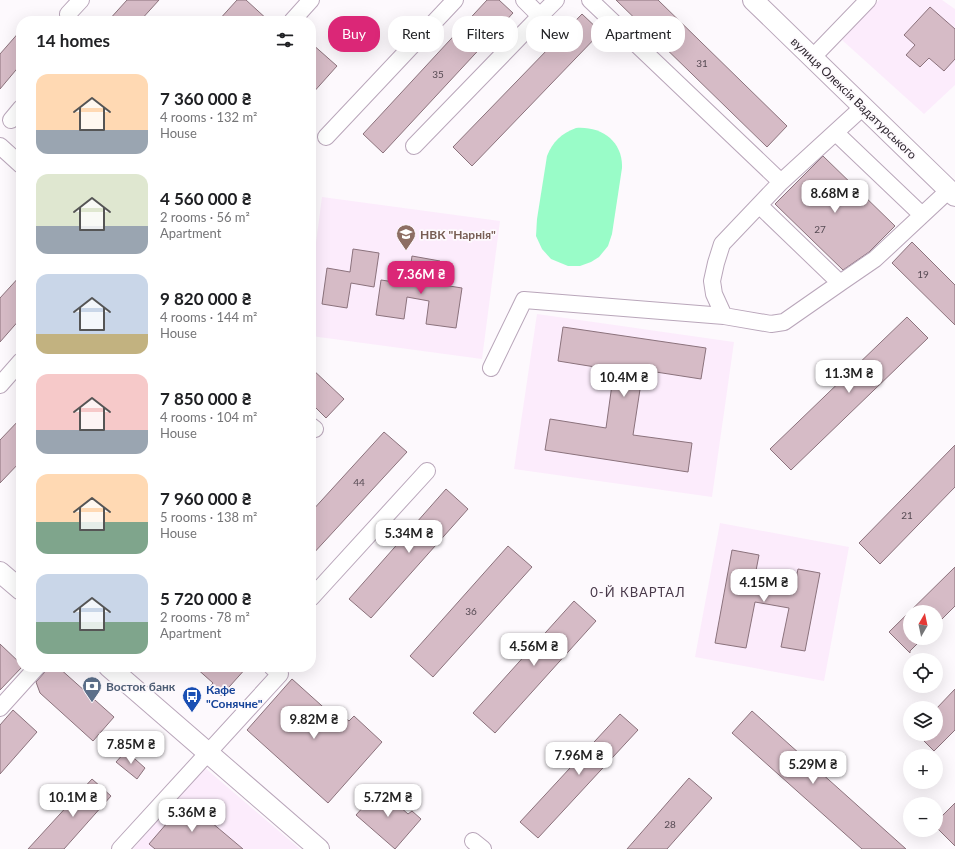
<!DOCTYPE html>
<meta charset="utf-8">
<style>
body{margin:0;font-family:Lato,sans-serif;background:#f6f6f6;color:#202124;height:100vh;display:flex;flex-direction:column;font-size:15px;white-space:nowrap}
*{box-sizing:border-box;margin:0}
p{font-size:13px;color:#757577}
.icon{flex:none;width:22px;height:22px;fill:none;stroke:currentColor;stroke-width:2;stroke-linecap:round;stroke-linejoin:round}
.map{position:relative;flex:1;overflow:hidden}
.details{position:absolute;left:16px;top:16px;width:300px;height:656px;display:flex;flex-direction:column;background:#fff;border-radius:16px;box-shadow:0 4px 16px #0002}
.details>*{flex:none}
.banner{position:absolute;left:328px;top:16px;width:380px;height:36px;display:flex;gap:8px}
.needle{width:26px;rotate:9deg}
.tools{position:absolute;left:903px;top:605px;display:grid;gap:8px}
.tools a{display:grid;place-items:center;width:40px;height:40px;border-radius:50%;background:#fff;box-shadow:0 4px 16px #0002;font-size:20px}
.price{position:absolute;translate:-50% -34px;padding:0 9px;border-radius:8px;background:#fff;color:#222;font-size:13px;line-height:26px;filter:drop-shadow(0 1px 2px #0008)}
.price::after{content:'';position:absolute;left:50%;top:24px;width:12px;height:9px;margin-left:-6px;background:inherit;clip-path:polygon(0 0,100% 0,50% 100%)}
.price.on{background:#db2777;color:#fff}
ul{padding:0;list-style:none}
li{display:flex;align-items:center;gap:12px;height:100px;padding:0 20px}
li span{display:grid;place-items:center;flex:none;width:112px;height:80px;border-radius:12px;color:#555}
li>.icon{margin-inline-start:auto}
span .icon{width:48px;height:48px;fill:#fffc;stroke-width:1}
li b{font-size:17px}
h2{display:flex;justify-content:space-between;align-items:center;height:48px;padding:0 20px;font-size:17px}
.pill{padding:0 14px;border-radius:16px;background:#fff;box-shadow:0 4px 16px #0002;font-size:14px;line-height:36px}
.pill.on{background:#db2777;color:#fff}
.map>svg:first-child{display:block}
</style>
<div class="map">
<svg width="955" height="849" viewBox="0 0 955 849">
<rect width="100%" height="100%" fill="#fdf9fd"/>
<path fill="#fcecfc" d="M879 0H942L955 9V85L924 114 842 40Z
M322 197 500 221 482 359 311 336V281Z
M537 314 734 342 712 497 514 469Z
M720 523 849 547 824 681 695 657Z
M204 767 300 849H133Z"/>
<path fill="#99fcc8" d="M576 128C601 126 623 141 622 168L612 234 608 246 599 257 591 262 580 266H568L551 259 542 249 536 236 537 219 547 156C553 141 561 134 576 128Z"/>
<path fill="#d6bbc6" stroke="#8b727c" d="M127 0H159L140 21H108Z
M237 0H246L269 21H218Z
M487 0H499L513 13 383 153 363 134Z
M616 0H658L787 126 767 147Z
M930 7 955 29V59L944 71 929 58 920 67 906 55 915 45 904 35Z
M582 14 601 32 472 166 453 147Z
M21 30V64L0 89V54Z
M311 43 337 66 311 95Z
M823 156 895 226 869 252 843 270 775 204Z
M912 242 955 285V325L892 263Z
M353 249 379 253 374 287 351 283 347 308 322 304 327 268 350 272Z
M412 256 440 261 437 284 462 288 456 328 426 324 429 301 407 297 404 319 376 315 381 280 408 284Z
M21 275V318L0 342V298Z
M907 317 928 338 791 470 770 449Z
M563 327 706 348 701 379 643 370 633 435 692 443 688 472 545 450 550 419 606 428 614 370 558 361Z
M311 368 344 399 326 418 311 403Z
M21 418V461L0 483V440Z
M384 432 407 452 311 556V512Z
M955 445V487L880 564 859 543Z
M446 489 468 509 371 618 349 599Z
M508 546 532 567 433 677 410 656Z
M732 550 759 555 754 581 794 588 798 569 820 573 805 651 781 647 789 608 755 602 746 648 715 643Z
M955 567V606L936 625V612H910V638H923L910 651V653L889 632Z
M574 601 596 621 495 733 473 713Z
M0 644 21 664 22 667 0 690Z
M46 667H58L114 717 93 741 40 693 36 682 44 673Z
M195 667H247L221 696 210 686 213 683Z
M292 679 331 714 335 709 349 721 354 716 382 742 328 803 247 730Z
M955 689V730L934 751 917 734H936V709Z
M13 710 37 732 0 774V725Z
M752 711 906 849H862L732 733Z
M620 714 638 730 538 838 520 822Z
M126 751 145 768 137 779 116 762Z
M689 778 712 798 667 849H627Z
M92 779 111 796 64 849H28Z
M383 785 393 794 390 798 408 814 412 811 421 819 395 849 356 815Z
M186 801 243 849H155L149 844Z
M955 803V846L936 827V822Z"/>
<g fill="none" stroke-linecap="round" stroke-linejoin="round">
<defs>
<path id="minor" d="M524 0 540 16 556 0
M590 0 781 182
M69 21 68 14 81 0
M292 21 311 0
M812 58 868 0
M11 120 21 108
M836 133 922 215
M326 137 455 0
M0 146 21 165
M414 146 540 16
M759 205 840 283 875 259 949 190
M724 316 714 294 712 281 716 263 722 244 781 182 863 107
M491 368 524 300 724 316 771 324 784 322 840 283
M0 385 21 361
M311 426 315 429
M311 598 427 471
M0 708 37 667
M473 841 483 849
M120 849 280 674 272 667"/>
<path id="major" d="M753 0 955 196
M0 572 21 590
M109 667 319 849"/>
</defs>
<use href="#minor" stroke="#b9a6ba" stroke-width="18"/>
<use href="#major" stroke="#b9a6ba" stroke-width="22"/>
<use href="#minor" stroke="#fff" stroke-width="16"/>
<use href="#major" stroke="#fff" stroke-width="20"/>
</g>
<defs>
<symbol id="school-pin" viewBox="-11 -11 22 30"><path d="M0 17L-7.5 6A9.5 9.5 0 1 1 7.5 6Z" fill="#8d6e63" stroke="#fdf9fd"/><path d="M0-5L7-2L0 1L-7-2ZM-4 1L0 2.5L4 1V4Q0 6-4 4Z" fill="#fff"/></symbol>
<symbol id="bank-pin" viewBox="-11 -11 22 30"><path d="M0 17L-7.5 6A9.5 9.5 0 1 1 7.5 6Z" fill="#5c6f8a" stroke="#fdf9fd"/><path d="M-6-4H6V4H-6ZM0-2.3a2.3 2.3 0 1 0 0 4.6a2.3 2.3 0 1 0 0-4.6Z" fill="#fff"/></symbol>
<symbol id="bus-pin" viewBox="-11 -11 22 30"><path d="M0 17L-7.5 6A9.5 9.5 0 1 1 7.5 6Z" fill="#1a4fb4" stroke="#fdf9fd"/><path d="M-5-6H5V4H4V6H2V4H-2V6H-4V4H-5ZM-3.5-4V0h7V-4ZM-3.5 1.2v1.5H-2V1.2ZM2 1.2v1.5H3.5V1.2Z" fill="#fff"/></symbol>
</defs>
<g fill-rule="evenodd">
<use href="#school-pin" x="395" y="223" width="22" height="30"/>
<use href="#bank-pin" x="81" y="675" width="22" height="30"/>
<use href="#bus-pin" x="181" y="685" width="22" height="30"/>
</g>
<g text-anchor="middle" dominant-baseline="central" stroke-width="3.5" stroke-linejoin="round" paint-order="stroke">
<g font-size="10" fill="#564a53">
<text x="702" y="63">31</text>
<text x="438" y="74">35</text>
<text x="820" y="229">27</text>
<text x="923" y="274">19</text>
<text x="359" y="482">44</text>
<text x="907" y="515">21</text>
<text x="471" y="611">36</text>
<text x="670" y="824">28</text>
</g>
<g font-size="12" fill="#2c252d" stroke="#fdf9fd">
<text transform="translate(854 98) rotate(44)">вулиця Олексія Вадатурського</text>
</g>
<g font-size="12" font-weight="bold" fill="#785e54" stroke="#fdf9fd" text-anchor="start">
<text x="420" y="234">НВК "Нарнія"</text>
</g>
<g font-size="12" font-weight="bold" fill="#4e5e75" stroke="#fdf9fd" text-anchor="start">
<text x="106" y="686">Восток банк</text>
</g>
<g font-size="12" font-weight="bold" fill="#164399" stroke="#fdf9fd" text-anchor="start">
<text x="206" y="689">Кафе<tspan x="206" dy="14">"Сонячне"</tspan></text>
</g>
<g font-size="13" letter-spacing="1" fill="#49394a" stroke="#fdf9fd">
<text x="638" y="592">0-Й КВАРТАЛ</text>
</g>
</g>
</svg>
<div class="tools">
<a><svg class="needle" viewBox="-14 -14 28 28"><path d="M0-13l5 13h-10z" fill="#e53935"/><path d="M0 13l5-13h-10z" fill="#757577"/></svg></a>
<a><svg class="icon" aria-label="locate" viewBox="0 0 24 24"><circle cx="12" cy="12" r="6"/><path d="M12 2v4M12 18v4M2 12h4M18 12h4"/></svg></a>
<a><svg class="icon" aria-label="layers" viewBox="0 0 24 24"><path d="M12 4l9 5-9 5-9-5zM3 14l9 5 9-5"/></svg></a>
<a>+</a>
<a>−</a>
</div>
<b class="price" style="left:835px;top:214px">8.68M ₴</b>
<b class="price on" style="left:421px;top:295px">7.36M ₴</b>
<b class="price" style="left:849px;top:394px">11.3M ₴</b>
<b class="price" style="left:624px;top:398px">10.4M ₴</b>
<b class="price" style="left:409px;top:554px">5.34M ₴</b>
<b class="price" style="left:764px;top:603px">4.15M ₴</b>
<b class="price" style="left:534px;top:667px">4.56M ₴</b>
<b class="price" style="left:314px;top:740px">9.82M ₴</b>
<b class="price" style="left:131px;top:765px">7.85M ₴</b>
<b class="price" style="left:579px;top:776px">7.96M ₴</b>
<b class="price" style="left:813px;top:785px">5.29M ₴</b>
<b class="price" style="left:73px;top:818px">10.1M ₴</b>
<b class="price" style="left:388px;top:818px">5.72M ₴</b>
<b class="price" style="left:192px;top:833px">5.36M ₴</b>
<div class="banner">
<a class="pill on">Buy</a>
<a class="pill">Rent</a>
<a class="pill">Filters</a>
<a class="pill">New</a>
<a class="pill">Apartment</a>
</div>
<section class="details">
<h2>14 homes<svg class="icon" aria-label="filters" viewBox="0 0 24 24"><path d="M4 7h16M4 17h16"/><circle cx="9" cy="7" r="2"/><circle cx="15" cy="17" r="2"/></svg></h2>
<ul>
<li><span style="background:linear-gradient(#ffd9b3 70%,#9aa5b1 0)"><svg class="icon" aria-label="home" viewBox="0 0 24 24"><path d="M3 11l9-7 9 7M6 9v11h12V9"/></svg></span><div><b>7 360 000 ₴</b><p>4 rooms · 132 m²</p><p>House</p></div></li>
<li><span style="background:linear-gradient(#dfe7d0 65%,#9aa5b1 0)"><svg class="icon" aria-label="home" viewBox="0 0 24 24"><path d="M3 11l9-7 9 7M6 9v11h12V9"/></svg></span><div><b>4 560 000 ₴</b><p>2 rooms · 56 m²</p><p>Apartment</p></div></li>
<li><span style="background:linear-gradient(#c9d6e8 75%,#c2b280 0)"><svg class="icon" aria-label="home" viewBox="0 0 24 24"><path d="M3 11l9-7 9 7M6 9v11h12V9"/></svg></span><div><b>9 820 000 ₴</b><p>4 rooms · 144 m²</p><p>House</p></div></li>
<li><span style="background:linear-gradient(#f6c9c9 70%,#9aa5b1 0)"><svg class="icon" aria-label="home" viewBox="0 0 24 24"><path d="M3 11l9-7 9 7M6 9v11h12V9"/></svg></span><div><b>7 850 000 ₴</b><p>4 rooms · 104 m²</p><p>House</p></div></li>
<li><span style="background:linear-gradient(#ffd9b3 60%,#7fa58c 0)"><svg class="icon" aria-label="home" viewBox="0 0 24 24"><path d="M3 11l9-7 9 7M6 9v11h12V9"/></svg></span><div><b>7 960 000 ₴</b><p>5 rooms · 138 m²</p><p>House</p></div></li>
<li><span style="background:linear-gradient(#c9d6e8 60%,#7fa58c 0)"><svg class="icon" aria-label="home" viewBox="0 0 24 24"><path d="M3 11l9-7 9 7M6 9v11h12V9"/></svg></span><div><b>5 720 000 ₴</b><p>2 rooms · 78 m²</p><p>Apartment</p></div></li>
</ul>
</section>
</div>
